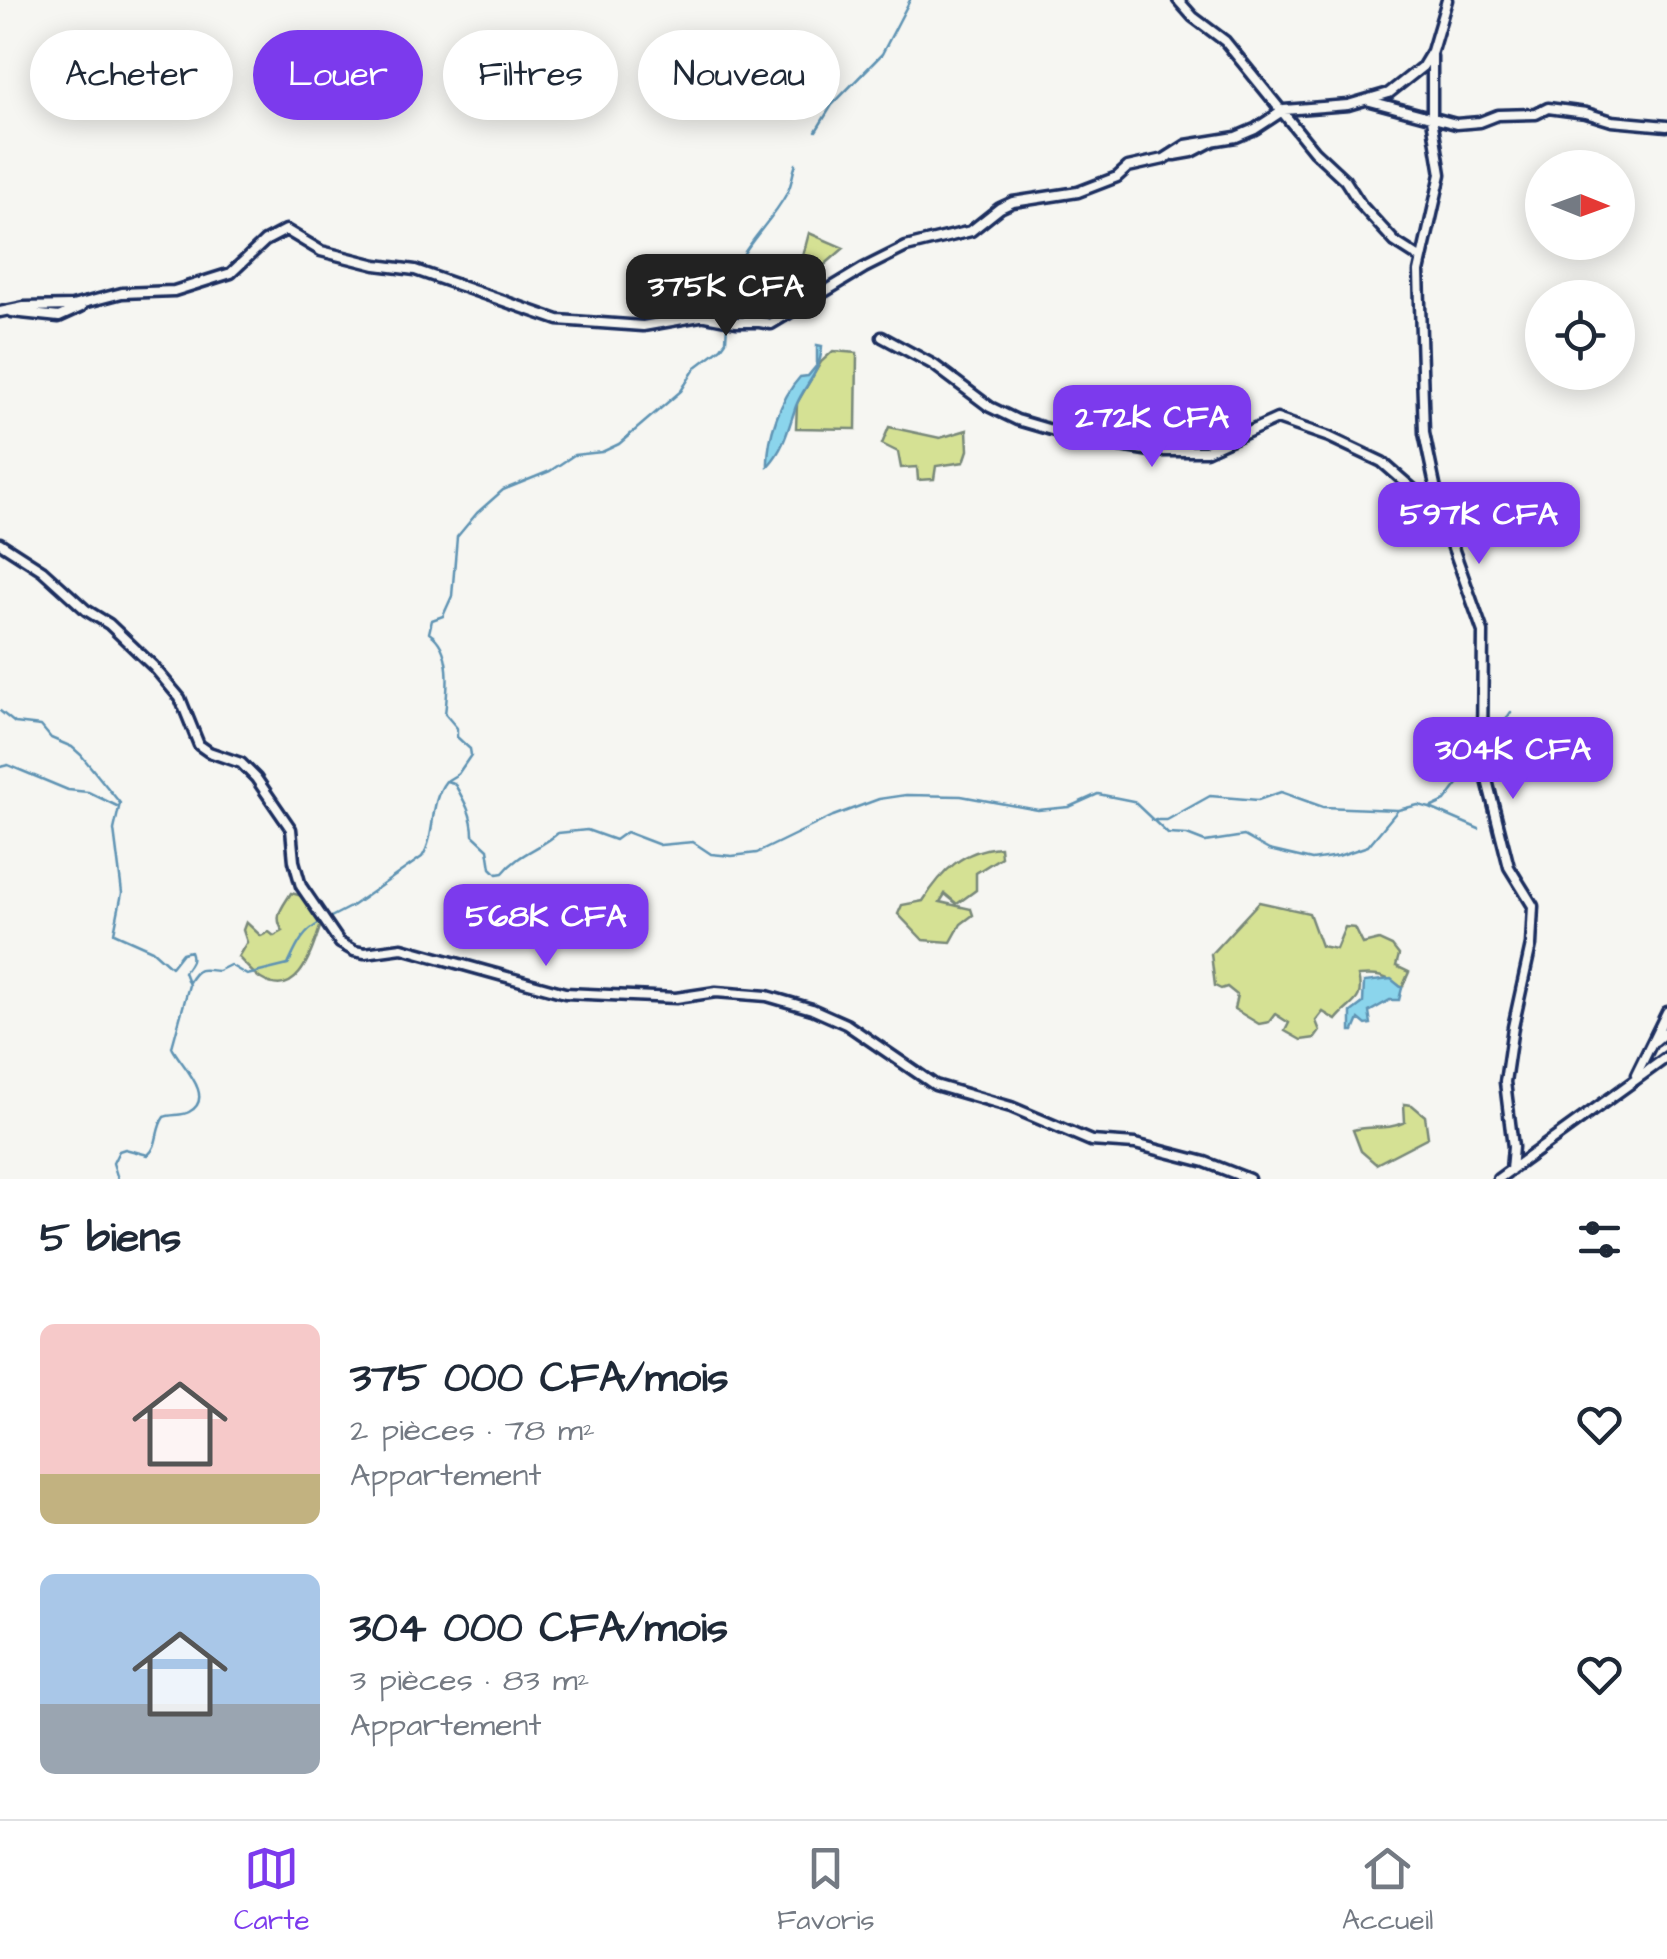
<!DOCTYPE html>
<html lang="fr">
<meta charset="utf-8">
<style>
body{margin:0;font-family:"Architects Daughter",sans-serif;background:#f6f6f7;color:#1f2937;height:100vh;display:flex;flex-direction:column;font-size:38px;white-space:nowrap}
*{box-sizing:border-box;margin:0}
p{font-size:32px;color:#747a83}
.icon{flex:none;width:55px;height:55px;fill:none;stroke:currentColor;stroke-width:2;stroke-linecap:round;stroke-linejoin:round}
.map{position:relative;height:1179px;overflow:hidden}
.panel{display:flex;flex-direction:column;background:#fff;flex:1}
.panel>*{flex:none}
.hud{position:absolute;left:30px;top:30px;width:1000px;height:90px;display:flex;gap:20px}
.needle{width:65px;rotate:91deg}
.buttons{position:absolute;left:1525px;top:150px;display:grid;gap:20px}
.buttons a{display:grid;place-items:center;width:110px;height:110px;border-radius:50%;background:#fff;box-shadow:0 5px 25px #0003;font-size:50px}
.price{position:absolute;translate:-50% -85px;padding:0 22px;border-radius:20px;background:#7c3aed;color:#fff;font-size:32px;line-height:65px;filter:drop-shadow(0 2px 5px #0008)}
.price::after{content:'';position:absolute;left:50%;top:60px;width:30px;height:22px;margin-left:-15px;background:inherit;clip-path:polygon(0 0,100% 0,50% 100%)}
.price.selected{background:#222;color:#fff}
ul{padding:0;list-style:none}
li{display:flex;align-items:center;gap:30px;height:250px;padding:0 40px}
li span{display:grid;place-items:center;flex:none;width:280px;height:200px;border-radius:15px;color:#555}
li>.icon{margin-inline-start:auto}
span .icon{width:120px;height:120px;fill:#fffc;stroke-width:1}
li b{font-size:42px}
h2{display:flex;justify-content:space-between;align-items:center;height:120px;padding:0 40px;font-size:42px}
.chip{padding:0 35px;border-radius:45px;background:#fff;box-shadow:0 5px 25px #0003;font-size:35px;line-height:90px}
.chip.selected{background:#7c3aed;color:#fff}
.tab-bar{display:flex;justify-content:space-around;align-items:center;height:140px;border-top:2px solid #e0e1e3;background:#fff;font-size:28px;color:#747a83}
.tab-bar a{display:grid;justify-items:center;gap:5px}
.tab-bar .selected{color:#7c3aed}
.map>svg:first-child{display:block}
</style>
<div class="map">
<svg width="1667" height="1179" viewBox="0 0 1667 1179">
<rect width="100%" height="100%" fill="#f6f6f2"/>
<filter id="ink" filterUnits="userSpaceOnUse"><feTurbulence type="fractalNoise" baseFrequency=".01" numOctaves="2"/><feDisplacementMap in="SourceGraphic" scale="20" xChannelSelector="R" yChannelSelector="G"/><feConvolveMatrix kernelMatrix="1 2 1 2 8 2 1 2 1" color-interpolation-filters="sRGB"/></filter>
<g filter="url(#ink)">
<path fill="#d5e194" stroke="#788879" stroke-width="2.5" d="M809 233 844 248 791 294 769 296 778 268 800 267Z
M833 351 857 353 856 429 796 428 797 403 821 362Z
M889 427 940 438 967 430 968 450 964 462 936 466 934 479 918 480 917 467 901 468 898 452 882 444Z
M1000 847 1001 857 976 873V890L957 904 945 894 940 902 971 909 973 915 961 924 951 942 923 940 898 914 902 905 923 901C942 871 962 850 1000 847Z
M291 893 306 897 324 916C314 941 302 1004 261 979 253 974 245 964 238 957L247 942 243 930 246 922 261 936 269 932 274 936 283 931C273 916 282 908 291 893Z
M1259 902 1309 913 1321 946 1336 949 1345 927 1355 928 1363 944 1379 940 1392 946 1399 955 1396 966 1409 972 1402 988C1387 976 1377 974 1358 976 1365 1003 1351 1001 1336 1020L1323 1012 1316 1021 1320 1031 1315 1038 1301 1040 1285 1031 1289 1023 1275 1014 1269 1022 1259 1024 1234 1009 1237 995 1227 987 1221 989 1215 986 1211 954Z
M1404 1104 1412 1105 1425 1116 1428 1137 1376 1164 1361 1151 1353 1130C1371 1125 1386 1131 1405 1122Z"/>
<path fill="#8bd5ec" stroke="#5e93b3" stroke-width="2.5" d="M817 345 822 346C820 375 805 383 796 406 788 429 785 447 768 466 767 437 781 398 800 377L808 376 817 365Z
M1391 979 1402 988 1399 1000H1390L1369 1012 1371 1024 1366 1025 1359 1019 1354 1031H1351V1012L1363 1003 1364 982Z"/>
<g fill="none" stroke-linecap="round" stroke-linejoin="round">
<path stroke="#5e93b3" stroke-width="2.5" d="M816 131 832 105 882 54 910 0
M726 311C727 255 764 235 787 193 792 185 792 174 796 164
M0 711 15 723 41 726 51 738 72 747 81 755 120 803 114 830 122 893 114 933 152 950 171 967 182 953 190 951C194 961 189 964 184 972L189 985 172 1047C177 1061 218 1097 189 1112 182 1116 171 1114 164 1117 155 1129 159 1146 148 1155L125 1149 119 1151 113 1163 118 1179
M1486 748 1511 712
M0 767 8 765 68 790 88 792 119 807
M448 780 458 774 471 755 470 749 457 737V728L445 714C448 689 453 648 429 633L432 620 443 616 452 596 457 537 477 513 503 490 550 471 574 455 602 452 619 444 681 391 696 367 721 348 726 341 727 323
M1430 808 1479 829
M1151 820H1167L1210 796 1258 800 1281 792 1323 807 1397 810
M327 919 352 906 422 857C437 834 428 804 446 781L454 783C464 800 473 815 473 835L488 849 491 868 497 874 503 873C519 853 540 849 558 833L587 830 615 840 626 832 660 845 693 842 711 854 732 856 757 853 833 816 879 799 906 795 961 796 1038 810 1069 807 1098 794 1133 801 1168 834 1187 835 1205 842 1244 836 1269 850 1312 860 1338 856 1368 846 1398 810 1418 805 1430 808 1445 801 1481 754
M189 982C199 965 202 970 218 971L230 965 247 975 288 965C296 948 302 932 320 923"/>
<defs>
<path id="minor" d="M1178 0 1193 17 1225 41 1314 151 1345 180 1361 205 1395 242 1420 258
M1432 56V119L1441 174 1419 272 1424 433 1441 514 1483 632 1482 754 1488 784 1509 867 1533 906 1531 945 1513 1027 1505 1082 1513 1147 1511 1170
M1370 101 1456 124 1480 122 1498 115 1536 114 1548 108 1586 113 1612 121 1667 126
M1175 155 1192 152 1213 141
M0 312 24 307 72 306 122 293 174 291 231 273 265 241 286 230 321 251 376 265 415 270 558 320 643 326 740 309 754 321 771 324 864 268 906 247 971 231 1000 208 1013 202 1078 192 1117 177 1128 167 1164 159 1186 145 1236 137 1255 129 1284 110 1348 105 1389 93 1423 66 1432 51 1447 0
M12 312 59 317 81 307
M705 316 736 322H756
M882 337 934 365 990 407 1017 420 1089 441 1151 451H1206L1277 419 1329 437 1382 462 1438 511
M0 543 42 570 86 610 109 624 153 666 180 698 199 745 209 752 241 763 256 778 291 829 294 861 301 886 340 943 354 951 365 953 402 948 565 993 676 998 716 992 767 996 812 1009 846 1024 935 1085 1011 1107 1091 1141 1135 1144 1205 1162 1249 1179
M1655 1041 1667 1031
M1636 1075 1667 1012
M1498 1179 1667 1057"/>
</defs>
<use href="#minor" stroke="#1b2f5e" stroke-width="15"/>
<use href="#minor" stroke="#f6f6f2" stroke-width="8"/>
</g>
</g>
</svg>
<div class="buttons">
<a><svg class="needle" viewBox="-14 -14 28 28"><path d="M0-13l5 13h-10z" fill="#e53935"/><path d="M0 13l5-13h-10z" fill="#747a83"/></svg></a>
<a><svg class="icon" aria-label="locate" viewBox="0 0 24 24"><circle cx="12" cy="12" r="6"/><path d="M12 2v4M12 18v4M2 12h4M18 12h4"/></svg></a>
</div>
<b class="price selected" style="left:726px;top:339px">375K CFA</b>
<b class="price" style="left:1152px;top:470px">272K CFA</b>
<b class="price" style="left:1479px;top:567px">597K CFA</b>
<b class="price" style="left:1513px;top:802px">304K CFA</b>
<b class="price" style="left:546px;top:969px">568K CFA</b>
<div class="hud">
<a class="chip">Acheter</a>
<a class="chip selected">Louer</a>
<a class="chip">Filtres</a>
<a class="chip">Nouveau</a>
</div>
</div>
<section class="panel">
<h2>5 biens<svg class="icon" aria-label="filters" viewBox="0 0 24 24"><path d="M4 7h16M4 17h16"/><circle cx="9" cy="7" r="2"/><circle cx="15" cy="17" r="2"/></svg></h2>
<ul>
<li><span style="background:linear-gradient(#f6c9c9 75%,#c2b280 0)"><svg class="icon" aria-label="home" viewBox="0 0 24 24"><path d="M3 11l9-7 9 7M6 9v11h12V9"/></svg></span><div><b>375 000 CFA/mois</b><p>2 pièces · 78 m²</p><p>Appartement</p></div><svg class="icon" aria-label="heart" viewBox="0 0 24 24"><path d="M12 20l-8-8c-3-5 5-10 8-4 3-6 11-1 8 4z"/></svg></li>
<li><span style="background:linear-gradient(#a9c7e8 65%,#9aa5b1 0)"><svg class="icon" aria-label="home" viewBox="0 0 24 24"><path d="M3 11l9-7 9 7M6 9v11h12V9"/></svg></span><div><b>304 000 CFA/mois</b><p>3 pièces · 83 m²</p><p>Appartement</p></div><svg class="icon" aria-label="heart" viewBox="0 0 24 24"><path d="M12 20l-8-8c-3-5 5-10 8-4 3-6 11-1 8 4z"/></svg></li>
</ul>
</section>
<nav class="tab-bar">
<a class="selected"><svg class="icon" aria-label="map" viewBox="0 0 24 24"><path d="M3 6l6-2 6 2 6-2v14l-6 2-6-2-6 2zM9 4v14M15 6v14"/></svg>Carte</a>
<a><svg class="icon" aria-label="saved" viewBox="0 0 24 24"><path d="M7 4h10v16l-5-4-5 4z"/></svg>Favoris</a>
<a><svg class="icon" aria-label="home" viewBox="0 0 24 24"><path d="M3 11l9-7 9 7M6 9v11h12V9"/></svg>Accueil</a>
</nav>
